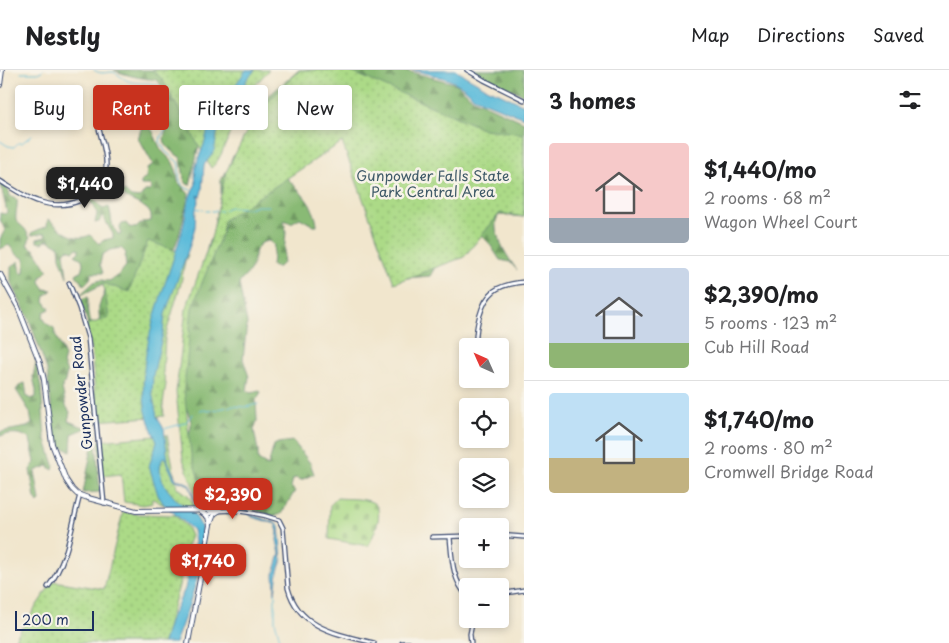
<!DOCTYPE html>
<meta charset="utf-8">
<style>
body{margin:0;font-family:"Playpen Sans",sans-serif;background:#f6f6f6;color:#202124;height:100vh;display:flex;flex-direction:column;font-size:19px;white-space:nowrap}
*{box-sizing:border-box;margin:0}
p{font-size:16px;color:#757577}
.icon{flex:none;width:28px;height:28px;fill:none;stroke:currentColor;stroke-width:2;stroke-linecap:round;stroke-linejoin:round}
.map{position:relative;flex:1;overflow:hidden}
.sheet{display:flex;flex-direction:column;background:#fff;width:425px}
.sheet>*{flex:none}
.banner{position:absolute;left:15px;top:15px;width:434px;height:45px;display:flex;gap:10px}
.needle{width:32px;rotate:315deg}
.buttons{position:absolute;left:459px;top:268px;display:grid;gap:10px}
.buttons a{display:grid;place-items:center;width:50px;height:50px;border-radius:5px;background:#fff;box-shadow:0 2px 8px #0003;font-size:25px}
.scale{position:absolute;left:15px;bottom:12px;width:79px;box-sizing:border-box;padding-left:5px;border:2px solid #1b2f5e;border-top:0;font-size:14px;line-height:18px;white-space:nowrap;color:#1b2f5e;-webkit-text-stroke:4px #f7f3e8;paint-order:stroke}
.price{position:absolute;translate:-50% -42px;padding:0 11px;border-radius:10px;background:#c8321e;color:#fff;font-size:16px;line-height:32px;filter:drop-shadow(0 1px 2px #0008)}
.price::after{content:'';position:absolute;left:50%;top:30px;width:15px;height:11px;margin-left:-8px;background:inherit;clip-path:polygon(0 0,100% 0,50% 100%)}
.price.selected{background:#222;color:#fff}
ul{padding:0;list-style:none}
li{display:flex;align-items:center;gap:15px;height:125px;padding:0 25px}
li+li{border-top:1px solid #e0e0e0}
li span{display:grid;place-items:center;flex:none;width:140px;height:100px;border-radius:5px;color:#555}
li>.icon{margin-inline-start:auto}
span .icon{width:60px;height:60px;fill:#fffc;stroke-width:1}
li b{font-size:21px}
h2{display:flex;justify-content:space-between;align-items:center;height:60px;padding:0 25px;font-size:21px}
.pill{padding:0 18px;border-radius:5px;background:#fff;box-shadow:0 2px 8px #0003;font-size:18px;line-height:45px}
.pill.selected{background:#c8321e;color:#fff}
header{display:flex;align-items:center;gap:30px;box-sizing:border-box;height:70px;padding:0 25px;background:#fff;border-bottom:1px solid #e0e0e0}
header strong{font-size:24px}
nav{display:flex;gap:28px;margin-inline-start:auto;font-size:18px}
main{display:flex;flex:1;min-height:0}
.map>svg:first-child{display:block}
</style>
<header>
<strong>Nestly</strong>
<nav><a>Map</a><a>Directions</a><a>Saved</a></nav>
</header>
<main>
<div class="map">
<svg width="524" height="573" viewBox="0 0 524 573">
<defs>
<pattern id="forest-firs" width="22" height="20" patternUnits="userSpaceOnUse" patternTransform="scale(1.25)"><rect width="22" height="20" fill="#89ba74"/><path d="M5 1l3.5 6h-7zM16 11l3.5 6h-7z" fill="#6f9862"/></pattern>
<pattern id="cemetery-stones" width="16" height="16" patternUnits="userSpaceOnUse" patternTransform="scale(1.25)"><rect width="16" height="16" fill="#acda87"/><path d="M2 7V4a2 2 0 0 1 4 0v3zM10 15v-3a2 2 0 0 1 4 0v3z" fill="#93bb77"/></pattern>
<pattern id="park-dots" width="8" height="8" patternUnits="userSpaceOnUse" patternTransform="scale(1.25)"><rect width="8" height="8" fill="#acda87"/><path d="M2 2h.1M6 6h.1" fill="none" stroke="#93bb77" stroke-width="1.8" stroke-linecap="round"/></pattern>
</defs>
<rect width="100%" height="100%" fill="#f7f3e8"/>
<filter id="ink" filterUnits="userSpaceOnUse"><feTurbulence type="fractalNoise" baseFrequency=".02" numOctaves="2"/><feDisplacementMap in="SourceGraphic" scale="10" xChannelSelector="R" yChannelSelector="G"/><feConvolveMatrix kernelMatrix="1 2 1 2 8 2 1 2 1" color-interpolation-filters="sRGB"/></filter>
<filter id="wash" filterUnits="userSpaceOnUse"><feTurbulence type="fractalNoise" baseFrequency=".0096" numOctaves="4" result="noise"/><feDisplacementMap in="SourceGraphic" scale="20" xChannelSelector="R" yChannelSelector="G"/><feGaussianBlur stdDeviation="1.12" result="paint"/><feColorMatrix in="noise" values="0 0 0 0 0 0 0 0 0 0 0 0 0 0 0 0 0 1.4 0 .05"/><feComposite in="paint" operator="in"/></filter>
<g filter="url(#wash)">
<rect width="100%" height="100%" fill="#f1e6cd"/>
<path fill="url(#forest-firs)" stroke="#527469" d="M114 0H244L198 79 190 115 187 114 184 109 181 88C173 82 161 76 165 64 166 60 169 57 169 53 170 45 164 18 159 12 156 9 151 9 148 9 135 7 125 5 114 0Z
M299 0H403L457 14 473 29 524 52V147L499 145C488 158 508 188 517 200L510 192 500 190 489 173 481 165 470 176 463 188 437 194 430 206 407 208 351 63 285 106C298 119 316 136 317 156H314L300 148 291 153 284 150 286 162 283 193 279 197H274L272 196 274 175 269 171C253 172 256 187 251 198 249 204 242 208 239 214L247 253 243 289 249 307 247 320 250 323 259 321 261 322 256 330 257 351 254 360 258 381V390L268 396 274 375 278 373 293 371 310 393 314 404 301 410 295 408 293 409 291 417 295 421 281 444C270 450 247 435 235 431 227 429 219 431 211 429 197 419 189 387 188 370 188 365 191 360 191 355 191 345 184 336 182 326 177 293 189 253 194 220L199 210 209 171 213 166 215 147 216 146V149L221 127V110L229 97 232 87 239 80 265 29Z
M474 0H524V25L491 10Z
M133 26 140 31H147L152 38 153 43 148 57 152 60 161 80 172 91 176 100 178 112 189 124 180 162 166 202 91 264 81 231 83 228 88 227C88 236 86 246 92 254L98 253C101 248 98 243 99 237 100 229 106 225 105 217L101 215 79 226 94 212 101 210 109 211 118 206 126 196 125 187 126 183 121 178 110 180 102 185 100 194 103 203H92L90 209 84 215 76 205 77 203 81 202 83 194 82 189 75 185 79 182V179L77 178 74 181 67 179 64 183 67 207 60 187 59 176 48 170 42 173 37 172V169L45 167 46 163 32 165 31 163 47 156 48 149C61 159 73 173 90 165L99 174 104 170 113 168V164L102 145 99 152 95 153 97 144 94 135 89 131 93 128 103 139 109 137C113 150 109 154 119 165L121 164 120 157 122 154 126 153 129 157 136 158 143 152 151 151C154 134 129 134 121 123L125 121 131 127 140 128 145 121H150L152 119 150 115H141V112L146 107 147 99 153 94 141 73 138 69 142 56 135 54 133 49V47H140L144 38C141 34 136 34 132 29Z
M0 112 9 121 10 126 17 130C18 135 15 144 16 151L25 159 30 168 27 175 35 180 47 199V201L41 207 40 212 45 219 52 220 45 226 44 231 50 239 44 242 43 247 47 254 54 258 55 264 65 286 63 294 67 302 65 311 62 318 66 336 70 342 68 351 86 358 72 364 71 381 56 375 47 300 29 249 11 212V197L19 191 21 203 23 204 24 202 25 189 16 184 9 175 0 179V169L5 160 0 149V143L5 144 7 142Z
M36 292 41 317 45 367 54 395 53 400 48 396 35 401 40 431 38 433 35 428 30 400 35 392 30 369C21 362 10 363 0 366V362L27 357 32 354 30 342 16 320 20 315 25 313 27 327 31 329 36 327V320L33 307Z
M95 362 100 422 83 423Z"/>
<path fill="url(#cemetery-stones)" stroke="#648472" d="M337 428C348 429 359 428 369 431 388 436 374 465 368 476L329 469 330 435Z"/>
<path fill="url(#park-dots)" stroke="#648472" d="M152 0H269C256 13 244 28 237 45 230 59 223 89 211 98L162 9Z
M300 0H347L484 59 524 64V147L500 143 464 187 394 213 342 72 224 150 222 163 192 238 184 318 191 384 207 436H200L183 389 176 322 186 239 211 169 226 102 255 45Z
M148 171 188 185 185 191 181 213 165 267 163 302 166 314 163 334 164 346 97 351 92 286 86 255 109 248 105 220 102 213 129 222Z
M167 365 177 417 188 425 195 436 169 438 153 429 151 430 153 433 143 435 124 432 121 404 102 406 99 371Z
M123 442 135 444 175 445 187 457 191 466 187 476 180 512 163 573H12L53 511 104 519Z"/>
<path fill="#5cbbda" stroke="#3c759c" d="M246 0H255L247 9 242 24 233 38 232 45 218 59 214 82 204 95 202 120 200 127 198 125 199 129 196 138 195 157 190 175 165 244 163 263 153 305 152 322 157 347 164 359 168 391 176 409C191 413 190 414 194 428 195 428 201 432 202 432 216 437 243 424 251 445L277 453 279 457 282 490 278 501 275 523 274 504 280 484 277 470 278 462 276 454 252 447 247 441 233 434 212 435 195 432C191 427 193 421 189 416 186 412 179 412 174 409L164 386C155 401 163 415 173 426 177 431 181 435 186 435 194 444 202 453 203 465 206 492 185 547 175 573H163L169 552 185 519 195 472 193 460 163 433 158 425 149 396 157 372C152 360 147 349 145 336 136 282 165 218 180 168 186 150 186 129 196 114 193 96 199 88 205 72 206 67 207 62 209 57 217 37 234 18 246 0Z
M412 0H455L488 19 499 23 524 35V48L473 27C461 9 432 5 412 0Z"/>
<g fill="none" stroke-linecap="round" stroke-linejoin="round">
<path stroke="#5cbbda" stroke-width="1" d="M94 0C101 5 105 2 113 2 117 3 124 10 131 12 140 14 150 11 159 16L161 37 166 50V59L161 66 160 72 165 81 178 92C181 104 175 115 191 120
M21 3H38L43 0
M0 71 8 76 14 77 18 73H21
M22 73 32 65
M196 138 203 140
M206 141H209
M212 141H216
M219 141H222L230 137 251 138 255 136H269
M200 341 204 340 209 341 233 336 246 337 258 334
M164 359 185 353 193 344
M275 522V551L281 573"/>
</g>
</g>
<g filter="url(#ink)">
<g fill="none" stroke-linecap="round" stroke-linejoin="round">
<defs>
<path id="minor" d="M467 0 484 10 524 30
M0 111C12 118 24 127 37 131 66 141 102 130 106 97 107 84 102 71 99 59
M69 213 79 238 88 268 104 433
M476 276C475 260 480 232 494 221 502 215 514 213 524 212
M207 445C222 435 262 444 279 450L283 458 288 518C299 559 338 564 374 573
M500 465 524 467
M432 467 468 466
M450 467C452 489 452 510 468 527
M48 517C69 489 71 457 80 425
M500 524 524 520
M402 573H409
M471 573 470 564 473 549"/>
<path id="major" d="M0 15 2 0
M0 204 18 237 40 293 44 310 52 374 66 410 72 419 77 424 88 428 136 441 220 440
M211 452 214 444 220 440
M188 573 210 455 208 447 200 441"/>
</defs>
<use href="#minor" stroke="#3b4a6f" stroke-width="5.5"/>
<use href="#major" stroke="#3b4a6f" stroke-width="6"/>
<use href="#minor" stroke="#fff" stroke-width="3"/>
<use href="#major" stroke="#fff" stroke-width="4"/>
</g>
</g>
<g text-anchor="middle" dominant-baseline="central" stroke-width="5" stroke-linejoin="round" paint-order="stroke">
<g font-size="14" fill="#3f5a68" stroke="#f7f3e8">
<text x="433" y="105">Gunpowder Falls State<tspan x="433" dy="16">Park Central Area</tspan></text>
</g>
<g font-size="14" fill="#1b2f5e" stroke="#f7f3e8">
<text transform="translate(81 323) rotate(-96)">Gunpowder Road</text>
</g>
</g>
</svg>
<div class="buttons">
<a><svg class="needle" viewBox="-14 -14 28 28"><path d="M0-13l5 13h-10z" fill="#e53935"/><path d="M0 13l5-13h-10z" fill="#757577"/></svg></a>
<a><svg class="icon" aria-label="locate" viewBox="0 0 24 24"><circle cx="12" cy="12" r="6"/><path d="M12 2v4M12 18v4M2 12h4M18 12h4"/></svg></a>
<a><svg class="icon" aria-label="layers" viewBox="0 0 24 24"><path d="M12 4l9 5-9 5-9-5zM3 14l9 5 9-5"/></svg></a>
<a>+</a>
<a>−</a>
</div>
<div class="scale">200 m</div>
<b class="price selected" style="left:85px;top:139px">$1,440</b>
<b class="price" style="left:233px;top:450px">$2,390</b>
<b class="price" style="left:208px;top:516px">$1,740</b>
<div class="banner">
<a class="pill">Buy</a>
<a class="pill selected">Rent</a>
<a class="pill">Filters</a>
<a class="pill">New</a>
</div>
</div>
<section class="sheet">
<h2>3 homes<svg class="icon" aria-label="filters" viewBox="0 0 24 24"><path d="M4 7h16M4 17h16"/><circle cx="9" cy="7" r="2"/><circle cx="15" cy="17" r="2"/></svg></h2>
<ul>
<li><span style="background:linear-gradient(#f6c9c9 75%,#9aa5b1 0)"><svg class="icon" aria-label="home" viewBox="0 0 24 24"><path d="M3 11l9-7 9 7M6 9v11h12V9"/></svg></span><div><b>$1,440/mo</b><p>2 rooms · 68 m²</p><p>Wagon Wheel Court</p></div></li>
<li><span style="background:linear-gradient(#c9d6e8 75%,#8fb573 0)"><svg class="icon" aria-label="home" viewBox="0 0 24 24"><path d="M3 11l9-7 9 7M6 9v11h12V9"/></svg></span><div><b>$2,390/mo</b><p>5 rooms · 123 m²</p><p>Cub Hill Road</p></div></li>
<li><span style="background:linear-gradient(#bfe0f5 65%,#c2b280 0)"><svg class="icon" aria-label="home" viewBox="0 0 24 24"><path d="M3 11l9-7 9 7M6 9v11h12V9"/></svg></span><div><b>$1,740/mo</b><p>2 rooms · 80 m²</p><p>Cromwell Bridge Road</p></div></li>
</ul>
</section>
</main>
